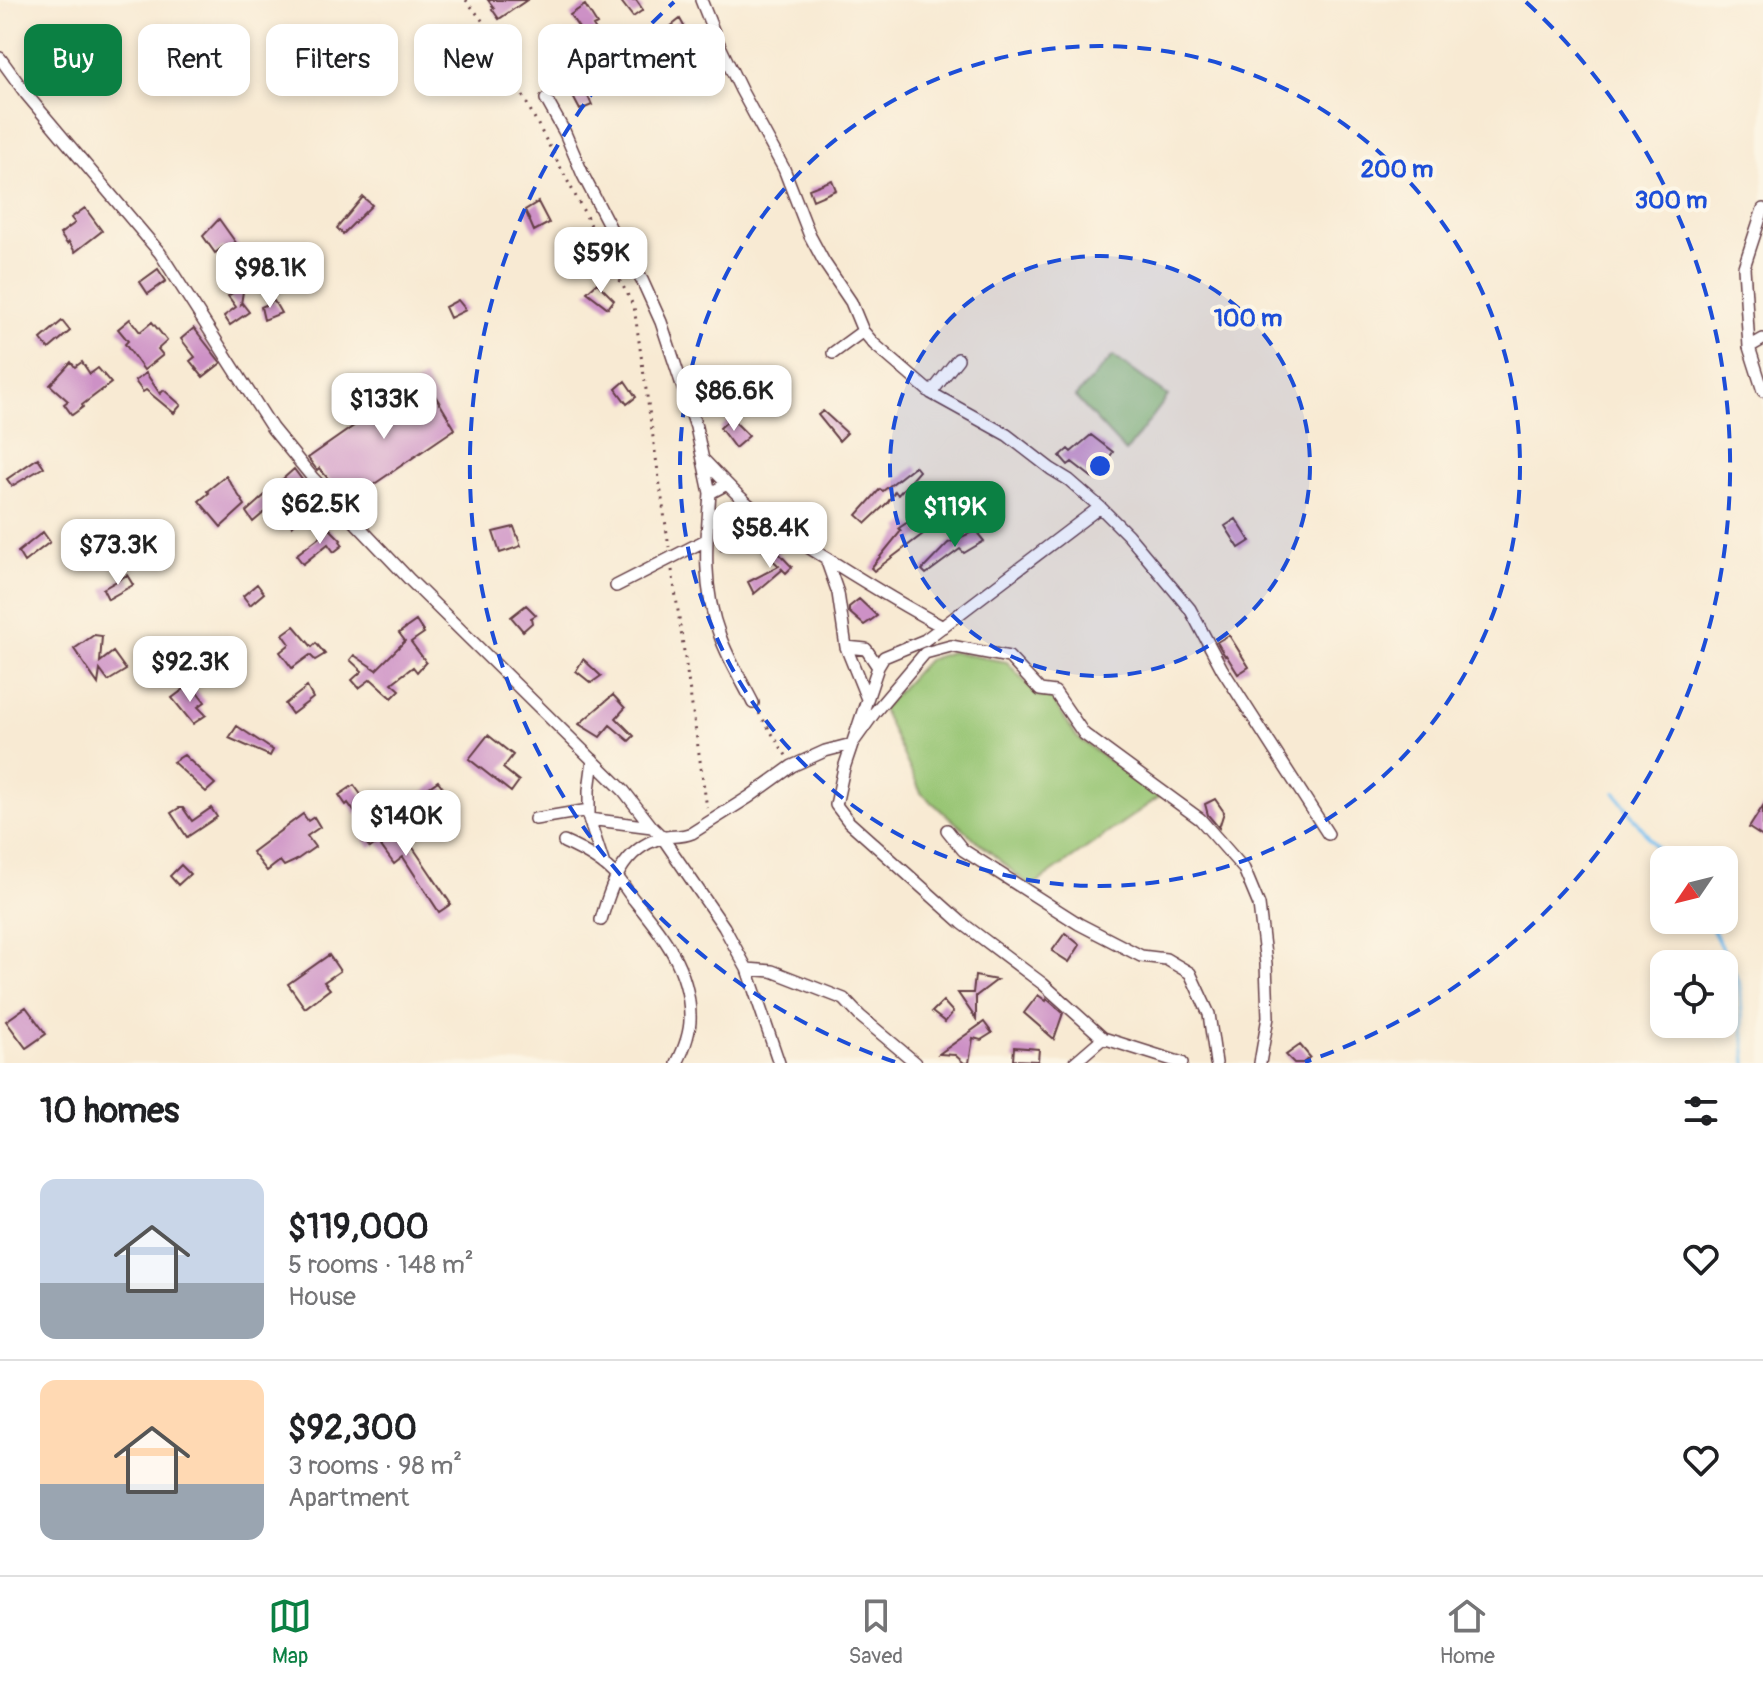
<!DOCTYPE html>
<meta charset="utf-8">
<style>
body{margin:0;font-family:Pangolin,sans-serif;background:#f2f2f2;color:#202124;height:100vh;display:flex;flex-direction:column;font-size:30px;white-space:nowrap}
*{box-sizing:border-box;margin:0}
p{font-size:26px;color:#757577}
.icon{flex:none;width:44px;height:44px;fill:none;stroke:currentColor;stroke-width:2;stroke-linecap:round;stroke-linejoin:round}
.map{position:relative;height:1063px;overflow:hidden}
.side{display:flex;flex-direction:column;background:#fff;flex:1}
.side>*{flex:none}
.guide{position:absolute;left:24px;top:24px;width:800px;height:72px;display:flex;gap:16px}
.needle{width:52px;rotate:235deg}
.buttons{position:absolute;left:1650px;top:846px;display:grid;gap:16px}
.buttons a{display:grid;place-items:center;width:88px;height:88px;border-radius:16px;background:#fff;box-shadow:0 4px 12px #0003;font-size:40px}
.price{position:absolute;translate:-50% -68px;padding:0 18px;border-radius:16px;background:#fff;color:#222;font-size:26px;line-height:52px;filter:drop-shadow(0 2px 4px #0008)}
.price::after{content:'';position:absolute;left:50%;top:48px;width:24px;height:18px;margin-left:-12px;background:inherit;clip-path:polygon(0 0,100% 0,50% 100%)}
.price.selected{background:#0b8043;color:#fff}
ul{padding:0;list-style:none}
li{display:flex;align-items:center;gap:24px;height:200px;padding:0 40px}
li+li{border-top:2px solid #e0e0e0}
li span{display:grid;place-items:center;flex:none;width:224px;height:160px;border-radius:16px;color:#555}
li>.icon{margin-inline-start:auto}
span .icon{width:96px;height:96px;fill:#fffc;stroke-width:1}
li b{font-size:34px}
h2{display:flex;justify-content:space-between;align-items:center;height:96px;padding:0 40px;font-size:34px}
.chip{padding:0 28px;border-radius:16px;background:#fff;box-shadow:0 4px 12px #0003;font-size:28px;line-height:72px}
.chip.selected{background:#0b8043;color:#fff}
.dock{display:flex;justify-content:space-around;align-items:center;height:112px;border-top:2px solid #e0e0e0;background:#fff;font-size:22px;color:#757577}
.dock a{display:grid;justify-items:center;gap:4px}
.dock .selected{color:#0b8043}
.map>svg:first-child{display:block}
</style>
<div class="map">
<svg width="1763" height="1063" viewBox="0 0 1763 1063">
<rect width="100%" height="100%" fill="#fcf5e5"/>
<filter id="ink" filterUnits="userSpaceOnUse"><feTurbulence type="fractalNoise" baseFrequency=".0125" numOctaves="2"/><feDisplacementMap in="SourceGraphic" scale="16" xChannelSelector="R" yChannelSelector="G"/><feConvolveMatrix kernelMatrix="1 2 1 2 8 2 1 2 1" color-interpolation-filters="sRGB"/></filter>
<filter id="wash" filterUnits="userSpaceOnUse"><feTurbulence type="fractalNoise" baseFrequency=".006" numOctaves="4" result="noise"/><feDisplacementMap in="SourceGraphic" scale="32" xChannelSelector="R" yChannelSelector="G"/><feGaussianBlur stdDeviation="1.8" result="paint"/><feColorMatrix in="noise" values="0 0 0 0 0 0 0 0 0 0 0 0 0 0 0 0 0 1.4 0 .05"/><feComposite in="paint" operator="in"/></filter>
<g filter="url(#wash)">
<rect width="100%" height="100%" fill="#f8ead3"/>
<path fill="#97c573" stroke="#70724f" stroke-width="2" d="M1113 356 1168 396 1126 452 1075 397Z
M951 652 1007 662 1038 696 1051 698 1077 737 1159 797 1031 887 921 793 882 709 927 660Z"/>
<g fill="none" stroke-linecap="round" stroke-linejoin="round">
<path stroke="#79c0f1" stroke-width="4" d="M1615 793 1666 860
M1708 920 1739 982 1746 1063"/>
</g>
<g id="blocks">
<path fill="#cd91c6" d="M488 0H527L499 19 492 9 494 8Z
M620 0H636L643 10 633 17Z
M585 5 597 24 593 26 598 34 588 41 570 15Z
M680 19 690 37 676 54 670 47 659 56 653 46 666 39 665 31Z
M481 55 490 68 476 78 473 73 448 89 443 80Z
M583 86 592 105 580 110 570 91Z
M832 180 836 190 813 200 809 189Z
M363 197 372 205 343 234 337 228Z
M538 202 549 223 534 231 525 210Z
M85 208 102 231 75 252 69 242 67 244 60 234 75 223 71 218Z
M219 219 256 271 253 274 223 247 215 253 203 236Z
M158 269 166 281 148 294 140 282Z
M597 283 614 300 608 308 587 292Z
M244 285 241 304 242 303 249 312 230 325 224 316 236 307 228 296Z
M458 300 466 310 450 318 445 307Z
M274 301 281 313 264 320 261 307Z
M130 319 140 332 152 322 167 341 158 349 163 355 144 370 125 344 128 341 118 329Z
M62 321 70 331 49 349 41 339Z
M194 328 221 363 203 377 190 361 195 357 181 339Z
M71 362 75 367 82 362 90 374 98 368 111 383 82 405 83 407 72 415 64 404 68 401 50 385Z
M146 373 160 394 164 390 181 405 174 413 146 390 143 392 135 381Z
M424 377 455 429 348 502 319 468 317 470 308 458Z
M625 381 636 397 627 404 616 389Z
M823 411 847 433 839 441 818 415Z
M731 418 749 436 735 448 720 428Z
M1091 435 1113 452 1094 479 1072 462 1068 465 1060 456 1068 449 1071 452Z
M38 458 44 467 12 486 7 479Z
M915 466 919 471 898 495 895 491 888 502 866 523 857 515 880 489 883 491Z
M294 469 312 493 302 500 310 509 292 526 273 505 253 522 246 512Z
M226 476 245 505 221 527 199 501 209 493 207 491Z
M1236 519 1250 541 1239 548 1225 526Z
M908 522 923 534 874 571 871 568 901 531 899 528Z
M724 523 731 545 721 550 716 537V524Z
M514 527 521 546 500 553 493 532Z
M330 529 341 540 340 541 343 545 334 552 328 544 303 564 296 555Z
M979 529 981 533 979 535 984 541 964 553 960 549 926 574 922 570 948 543Z
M43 532 50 542 24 562 18 552Z
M768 546H772L792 567 786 573 781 568 782 570 754 594 748 582 779 566 763 551Z
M127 575 133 585 108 599 103 589Z
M257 584 264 593 250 605 243 596Z
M859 599 877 616 864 625 849 612V607Z
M526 605 536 615 531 618 532 623 523 631 511 617Z
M416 621 424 633 411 642 426 662 417 672 413 667 392 683 400 690 392 698 371 679 359 688 352 680 362 671 350 660 354 655 376 670 405 641 399 633Z
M294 626 312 647 316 643 325 654 315 660 310 655 292 668 280 652 290 644 283 634Z
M94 635 102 636 100 662 113 652 126 670 108 681 100 670 98 684 74 649Z
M1229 635 1249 667 1238 674 1226 655 1225 656 1217 642Z
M583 659 601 676 591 683 576 671Z
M191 684 205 702 198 707 206 715 193 724 172 698Z
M307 687 313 698 292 714 285 704Z
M613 695 625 708 616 718 634 736 629 741 610 725 600 737 579 724Z
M237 726 273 750 270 756 229 738Z
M488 735 513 755 503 768 519 781 511 792 469 759Z
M184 755 215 784 206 792 173 762Z
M438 781 447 793 429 805 421 793Z
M354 785 367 803V806L356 814 348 803 346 805 339 795Z
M1215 799 1224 812 1219 828 1208 815 1205 804Z
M1763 806V837L1749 828Z
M179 808H183L192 821 211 808 217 817 187 837 171 813Z
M303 814 308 821 314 817 320 827 307 836 315 847 295 861 284 866 280 861 267 871 252 852Z
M393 815 401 826 399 827 451 904 439 912 403 857 394 864 378 842 370 848 362 837Z
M181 865 190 874 178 885 170 876Z
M1065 933 1080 945 1069 962 1052 951Z
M329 955 340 971 324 982 330 989 305 1008 288 984Z
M975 976 997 980 976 996V1019L958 993H973Z
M1038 995 1046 1001 1047 999 1063 1013 1054 1039 1024 1013Z
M943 1001 953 1012 945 1022 932 1012Z
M26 1007 46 1034 26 1048 6 1021Z
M984 1022 992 1033 981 1040 973 1038 969 1063H964L955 1055 939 1054Z
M1300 1045 1310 1057 1303 1063H1294L1286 1055Z
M1014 1047 1039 1049 1038 1061 1013 1060Z"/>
</g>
</g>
<g filter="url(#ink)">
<use href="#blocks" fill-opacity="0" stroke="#643d44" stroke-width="2"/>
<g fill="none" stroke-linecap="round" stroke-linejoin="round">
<defs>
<path id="street" d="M701 0 717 40 741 90 784 169 810 236 824 262 851 302 863 331 874 344 931 393 1007 435 1051 469 1069 480 1100 507 1128 535 1190 609 1222 669 1328 834
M0 58 26 94 160 253 272 428 312 477 410 580 624 791 652 827 662 837 724 927 747 969 779 1063
M546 99 565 133 583 175 610 227 642 280 661 322 696 427 710 493
M1763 209 1744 267 1749 347 1763 391
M1749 347 1763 339
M833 353 863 331
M931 393 958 359
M703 459 727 484
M1100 507 925 640 884 657 878 667 844 768 836 805 849 822 962 923 1043 984 1103 1038 1182 1063
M826 559 838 593 846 647
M616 586 706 540
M867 699 846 647 866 649 878 667
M753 703C742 681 728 659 720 636 702 589 706 542 710 493L727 484C758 517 797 541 836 564 871 586 906 607 943 627
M593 760 589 790V819L604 865
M535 819 589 810
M589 819 652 827
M947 830 963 850 1079 924 1141 956 1166 959 1190 973 1209 1014 1216 1063
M564 842C582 850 603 861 616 876 623 883 628 893 635 901 663 935 689 968 690 1015 691 1031 684 1049 677 1063
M601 920C611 886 622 849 661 838 672 835 680 838 692 833L749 797 792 766 825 751 852 744 875 712 925 653 951 646 1009 657 1040 690 1055 692 1084 734 1200 819 1244 869 1259 905 1266 964 1268 1017 1260 1063
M747 969 772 971 844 999 860 1016 916 1063
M1074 1063 1103 1038"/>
</defs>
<use href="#street" stroke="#643d44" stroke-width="14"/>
<path stroke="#643d44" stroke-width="3" stroke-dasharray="2 6" stroke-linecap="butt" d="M466 0 485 24 634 307 669 547
M672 570 707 808
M759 713 787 757"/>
<use href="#street" stroke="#fff" stroke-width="11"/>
</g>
</g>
<circle cx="1100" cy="466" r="210" fill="#1d4ed8" fill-opacity=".12"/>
<g fill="none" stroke="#1d4ed8" stroke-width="4" stroke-dasharray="14 10">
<circle cx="1100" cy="466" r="210"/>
<circle cx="1100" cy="466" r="420"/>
<path d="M895 1062A630 630 0 0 1 674 2M1526 2A630 630 0 0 1 1305 1062"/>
</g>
<circle cx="1100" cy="466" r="12" fill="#1d4ed8" stroke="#fcf5e5" stroke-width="4"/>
<g font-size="24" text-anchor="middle" font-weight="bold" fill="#1d4ed8" stroke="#fcf5e5" stroke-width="8" stroke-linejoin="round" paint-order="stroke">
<text x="1397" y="177">200 m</text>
<text x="1671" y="208">300 m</text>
<text x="1248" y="326">100 m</text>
</g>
</svg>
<div class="buttons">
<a><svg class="needle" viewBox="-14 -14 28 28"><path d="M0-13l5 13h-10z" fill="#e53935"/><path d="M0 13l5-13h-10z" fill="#757577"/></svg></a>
<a><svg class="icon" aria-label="locate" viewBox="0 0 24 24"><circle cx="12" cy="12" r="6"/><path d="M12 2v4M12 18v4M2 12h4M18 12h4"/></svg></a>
</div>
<b class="price" style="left:601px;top:295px">$59K</b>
<b class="price" style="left:270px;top:310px">$98.1K</b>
<b class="price" style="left:734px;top:433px">$86.6K</b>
<b class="price" style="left:384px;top:441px">$133K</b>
<b class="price" style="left:320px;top:546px">$62.5K</b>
<b class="price selected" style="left:955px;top:549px">$119K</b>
<b class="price" style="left:770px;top:570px">$58.4K</b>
<b class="price" style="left:118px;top:587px">$73.3K</b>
<b class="price" style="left:190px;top:704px">$92.3K</b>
<b class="price" style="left:406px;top:858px">$140K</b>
<div class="guide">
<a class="chip selected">Buy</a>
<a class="chip">Rent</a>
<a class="chip">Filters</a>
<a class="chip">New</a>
<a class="chip">Apartment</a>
</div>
</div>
<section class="side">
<h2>10 homes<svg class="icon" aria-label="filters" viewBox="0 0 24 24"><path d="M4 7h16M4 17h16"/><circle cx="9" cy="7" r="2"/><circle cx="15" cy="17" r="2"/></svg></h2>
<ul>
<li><span style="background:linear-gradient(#c9d6e8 65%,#9aa5b1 0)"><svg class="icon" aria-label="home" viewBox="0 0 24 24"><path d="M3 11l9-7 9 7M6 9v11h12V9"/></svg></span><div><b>$119,000</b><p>5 rooms · 148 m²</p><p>House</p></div><svg class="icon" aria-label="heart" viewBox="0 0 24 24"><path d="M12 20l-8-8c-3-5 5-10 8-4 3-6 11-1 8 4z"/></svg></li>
<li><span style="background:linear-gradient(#ffd9b3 65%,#9aa5b1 0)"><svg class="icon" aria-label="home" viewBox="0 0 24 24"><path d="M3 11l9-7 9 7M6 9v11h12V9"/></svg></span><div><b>$92,300</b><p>3 rooms · 98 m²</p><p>Apartment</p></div><svg class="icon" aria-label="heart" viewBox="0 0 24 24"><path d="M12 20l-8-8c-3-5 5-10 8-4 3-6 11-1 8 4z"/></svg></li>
</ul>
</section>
<nav class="dock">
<a class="selected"><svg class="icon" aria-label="map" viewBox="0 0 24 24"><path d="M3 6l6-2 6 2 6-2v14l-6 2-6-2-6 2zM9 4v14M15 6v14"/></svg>Map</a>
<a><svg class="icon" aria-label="saved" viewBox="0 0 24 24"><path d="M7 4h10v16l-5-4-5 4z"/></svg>Saved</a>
<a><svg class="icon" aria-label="home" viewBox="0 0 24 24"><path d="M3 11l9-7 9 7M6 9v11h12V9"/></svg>Home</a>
</nav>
